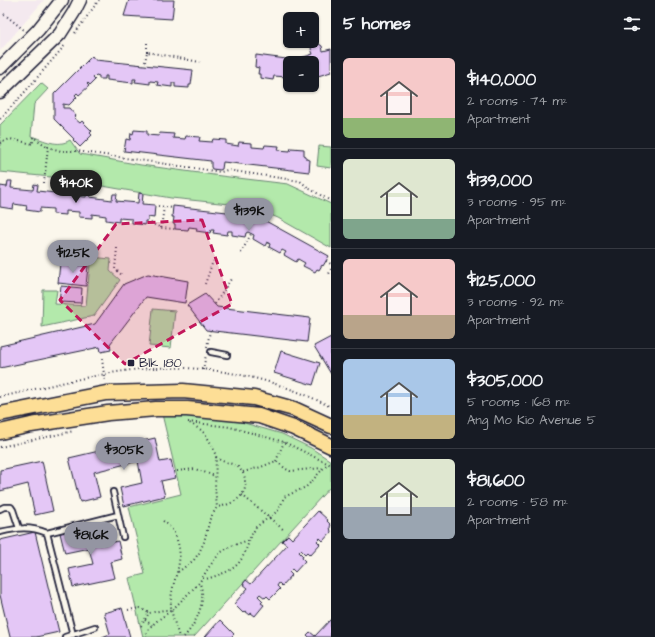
<!DOCTYPE html>
<meta charset="utf-8">
<style>
body{margin:0;font-family:"Architects Daughter",sans-serif;background:#242831;color:#f1f3f6;height:100vh;display:flex;flex-direction:column;font-size:15px;white-space:nowrap}
*{box-sizing:border-box;margin:0}
p{font-size:13px;color:#9ea1a6}
.icon{flex:none;width:22px;height:22px;fill:none;stroke:currentColor;stroke-width:2;stroke-linecap:round;stroke-linejoin:round}
.map{position:relative;flex:1;overflow:hidden}
.details{display:flex;flex-direction:column;background:#171b24;width:324px}
.details>*{flex:none}
.buttons{position:absolute;left:283px;top:12px;display:grid;gap:8px}
.buttons a{display:grid;place-items:center;width:36px;height:36px;border-radius:6px;background:#171b24;box-shadow:0 1px 3px #0004;font-size:20px}
.price{position:absolute;translate:-50% -34px;padding:0 9px;border-radius:14px;background:#9495a2;color:#111;font-size:13px;line-height:26px;filter:drop-shadow(0 1px 2px #0008)}
.price::after{content:'';position:absolute;left:50%;top:24px;width:12px;height:9px;margin-left:-6px;background:inherit;clip-path:polygon(0 0,100% 0,50% 100%)}
.price.on{background:#222;color:#fff}
ul{padding:0;list-style:none}
li{display:flex;align-items:center;gap:12px;height:100px;padding:0 12px}
li+li{border-top:1px solid #363941}
li span{display:grid;place-items:center;flex:none;width:112px;height:80px;border-radius:6px;color:#555}
li>.icon{margin-inline-start:auto}
span .icon{width:48px;height:48px;fill:#fffc;stroke-width:1}
li b{font-size:17px}
h2{display:flex;justify-content:space-between;align-items:center;height:48px;padding:0 12px;font-size:17px}
main{display:flex;flex:1;min-height:0}
.map>svg:first-child{display:block}
</style>
<main>
<div class="map">
<svg width="331" height="637" viewBox="0 0 331 637">
<rect width="100%" height="100%" fill="#fbf7ec"/>
<filter id="ink" filterUnits="userSpaceOnUse"><feTurbulence type="fractalNoise" baseFrequency=".025" numOctaves="2"/><feDisplacementMap in="SourceGraphic" scale="8" xChannelSelector="R" yChannelSelector="G"/><feConvolveMatrix kernelMatrix="1 2 1 2 8 2 1 2 1" color-interpolation-filters="sRGB"/></filter>
<g filter="url(#ink)">
<path fill="#f4e9ef" d="M0 0H44L0 51Z"/>
<path fill="#b3e9ab" stroke="#6a8673" d="M41 83 48 89 34 104 31 136C44 140 58 148 70 140L80 154 141 165 221 176 288 184 331 204V248L278 218 249 206 171 198 51 177 0 172V125Z
M319 146 331 147V168L317 166Z
M61 254 111 259 110 271 120 280 94 316 42 327 43 290H57L55 304 86 306 90 264 60 261Z
M153 309 175 311 171 348 149 346Z
M162 414 234 420 282 434 311 448 331 461V486L194 637H143L129 578 145 574 129 507 181 494Z"/>
<path fill="#e4c7f6" stroke="#22223b" d="M129 0H174L172 19 124 16Z
M319 44 322 46 323 51 331 49V68L330 69 331 72 318 76 317 73 312 74V63H290V80H287V77L274 76 273 80 260 78V74H258L259 68 255 67 256 55 294 60 313 54 311 49 312 46Z
M92 56 95 60 193 70 191 85H189V88L175 87V83H172V87L157 85 158 82 150 81V84L135 82 136 79H133V83L107 80V76H105V79H99V76L96 75 93 78 95 80 90 85 88 83 87 84 89 86 79 95 77 93 75 95 77 97 69 105 63 104V108H69L76 116 74 118 80 123 82 121 92 131 90 133 92 135 80 147 73 140 74 139 54 119V94Z
M134 130 147 131V135L159 136 160 133 174 134 173 138 185 139 186 136 200 137 199 141 212 142 213 139 226 140V144L238 146 239 142 252 143V147L264 148 265 145 279 146 278 150 290 151 291 148 304 149V155L306 156V159L310 160 309 172 223 162 222 169 220 170 212 169 211 167V161L124 151 126 139 130 140 131 133 133 134Z
M8 181H12L11 188 33 190 34 184 38 185 37 191 56 193 57 184 69 185 67 195 86 197 87 191H91L90 197 112 200 113 194H117L116 201 138 203 139 193 143 194 142 204 155 205 154 218 148 217V221H145V225L132 223V219L119 218V222L106 220V216L92 214V218L79 217V212L66 211V215L53 214V209L40 208V212L26 210 27 206 14 204 13 209 0 207V186L7 187Z
M173 206 254 215 256 212 263 216 262 219 329 256 323 266 322 265 319 270 317 269 315 272 303 266 305 263 298 259 296 262 284 255 286 252 282 250 280 253 269 247 270 244 267 242 265 246 253 239 254 235 248 232 246 233 245 237 232 235V231H228L227 235 213 233 214 230H211L210 233 196 231 197 228 189 227 188 230 175 229V224H173L174 217H172Z
M60 263 88 266 86 286 58 283Z
M148 274 188 281 185 303 146 297 110 344 111 350 101 352 100 347 0 368V346L95 324 124 284Z
M61 286 82 288 81 303 59 302Z
M205 294 217 307 310 318 307 342 206 330 187 305Z
M331 337V374L314 346Z
M281 351 320 363 313 385 274 373Z
M155 438 160 462 171 460 175 478 161 481 165 496 124 506 120 488 142 483 138 461 94 472 100 497 80 502 69 458Z
M42 461 53 511 35 515 28 484 0 491V470Z
M318 511 328 520 327 521 331 525 330 527 331 532 323 541 320 538 317 541 320 544 310 555 307 552 305 554 301 550 299 552 303 556 302 558 305 561 295 572 292 569 289 572 292 575 282 586 279 583 277 586 280 589 270 599 267 596 265 598 260 594 258 596 263 601 261 603 264 605 255 616 251 613 250 615 245 611 243 613 234 604 248 588 243 584 246 580 251 584 287 545 282 541 288 535 292 539Z
M96 525 100 545 118 541 122 559 111 562 115 578 73 587 69 569 93 564 89 548 65 553 60 533Z
M35 532 59 632 36 637H10L0 595V540Z
M122 608 130 637H102L110 634 104 613Z
M331 619V637H309L307 635 310 632 315 636Z
M220 620 234 634 231 637H205Z"/>
<g fill="none" stroke-linecap="round" stroke-linejoin="round">
<defs>
<path id="lane" d="M211 352 227 355
M113 492 123 537
M0 509 4 507H11L13 510 19 528
M0 532C18 528 29 526 47 533L118 515
M47 533 73 635
M65 637 95 627"/>
<path id="secondary" d="M0 68 38 30 62 0
M0 92 60 34 74 12 80 0"/>
<path id="primary" d="M0 414 106 393 183 391 254 398 294 409 331 426
M0 432 31 425 108 413 156 409H187L259 416 294 428 331 446"/>
</defs>
<use href="#lane" stroke="#22223b" stroke-width="8"/>
<use href="#secondary" stroke="#22223b" stroke-width="15"/>
<use href="#primary" stroke="#22223b" stroke-width="17"/>
<path stroke="#22223b" stroke-width="2" stroke-dasharray="1 3" stroke-linecap="butt" d="M4 14 24 30
M75 33 99 0
M147 52V43
M145 62 147 52 200 62
M0 119 24 93 66 44
M0 143 10 139 33 144V137L48 147
M44 183 48 147 61 151H77L221 172 227 170 300 181 310 189 331 201
M158 206 173 208
M147 221 161 228 175 229
M161 228 164 207
M117 248 115 269 123 276
M241 253 251 234
M326 261 331 264
M331 269 329 274 331 275
M205 284 213 261
M215 304 231 279
M207 347 210 331
M102 359 105 382
M203 370 206 355
M0 397C46 387 93 374 140 369 205 363 274 377 331 407
M188 422 230 427 284 442 331 465
M0 447 74 431
M216 457C222 463 231 462 238 467 242 471 245 475 245 481 248 497 231 505 217 507
M276 461 284 442
M177 471 195 469 215 476
M243 472 261 467 276 461 286 469 290 471 322 468
M242 495 284 530
M163 521C170 526 174 531 177 540 185 563 172 578 171 601 170 612 176 626 179 637
M178 572 194 560 199 553 204 542 210 519 217 507 215 488 216 457 213 447 206 435 201 430 188 422
M203 579C209 579 215 576 221 574 241 567 243 557 250 539
M128 610 140 608 149 613
M145 620 152 625
M141 626 149 613 164 610H171
M145 637 149 628 158 620 172 610 199 583 209 567 220 553 231 546 249 540 256 527 279 510 284 497 306 487 312 481 328 463
M184 637C196 624 207 601 200 584"/>
<use href="#lane" stroke="#fbf7ec" stroke-width="4.5"/>
<use href="#secondary" stroke="#fbf7ec" stroke-width="12"/>
<use href="#primary" stroke="#fdde96" stroke-width="14"/>
</g>
</g>
<path fill="#c2185b" fill-opacity="0.2" stroke="#c2185b" stroke-width="3" stroke-dasharray="8 5" stroke-linejoin="round" d="M202 220 232 304 125 364 60 300 116 224Z"/>
<rect fill="#22223b" stroke="#fbf7ec" stroke-width="1.5" x="127" y="359" width="8" height="8" rx="2"/>
<g text-anchor="middle" dominant-baseline="central" stroke-width="3" stroke-linejoin="round" paint-order="stroke">
<g font-size="13" fill="#22223b" stroke="#fbf7ec" text-anchor="start">
<text x="139" y="363">Blk 180</text>
</g>
</g>
</svg>
<div class="buttons">
<a>+</a>
<a>−</a>
</div>
<b class="price on" style="left:76px;top:204px">$140K</b>
<b class="price" style="left:249px;top:232px">$139K</b>
<b class="price" style="left:73px;top:274px">$125K</b>
<b class="price" style="left:124px;top:471px">$305K</b>
<b class="price" style="left:91px;top:556px">$81.6K</b>
</div>
<section class="details">
<h2>5 homes<svg class="icon" aria-label="filters" viewBox="0 0 24 24"><path d="M4 7h16M4 17h16"/><circle cx="9" cy="7" r="2"/><circle cx="15" cy="17" r="2"/></svg></h2>
<ul>
<li><span style="background:linear-gradient(#f6c9c9 75%,#8fb573 0)"><svg class="icon" aria-label="home" viewBox="0 0 24 24"><path d="M3 11l9-7 9 7M6 9v11h12V9"/></svg></span><div><b>$140,000</b><p>2 rooms · 74 m²</p><p>Apartment</p></div></li>
<li><span style="background:linear-gradient(#dfe7d0 75%,#7fa58c 0)"><svg class="icon" aria-label="home" viewBox="0 0 24 24"><path d="M3 11l9-7 9 7M6 9v11h12V9"/></svg></span><div><b>$139,000</b><p>3 rooms · 95 m²</p><p>Apartment</p></div></li>
<li><span style="background:linear-gradient(#f6c9c9 70%,#b9a48a 0)"><svg class="icon" aria-label="home" viewBox="0 0 24 24"><path d="M3 11l9-7 9 7M6 9v11h12V9"/></svg></span><div><b>$125,000</b><p>3 rooms · 92 m²</p><p>Apartment</p></div></li>
<li><span style="background:linear-gradient(#a9c7e8 70%,#c2b280 0)"><svg class="icon" aria-label="home" viewBox="0 0 24 24"><path d="M3 11l9-7 9 7M6 9v11h12V9"/></svg></span><div><b>$305,000</b><p>5 rooms · 168 m²</p><p>Ang Mo Kio Avenue 5</p></div></li>
<li><span style="background:linear-gradient(#dfe7d0 60%,#9aa5b1 0)"><svg class="icon" aria-label="home" viewBox="0 0 24 24"><path d="M3 11l9-7 9 7M6 9v11h12V9"/></svg></span><div><b>$81,600</b><p>2 rooms · 58 m²</p><p>Apartment</p></div></li>
</ul>
</section>
</main>
